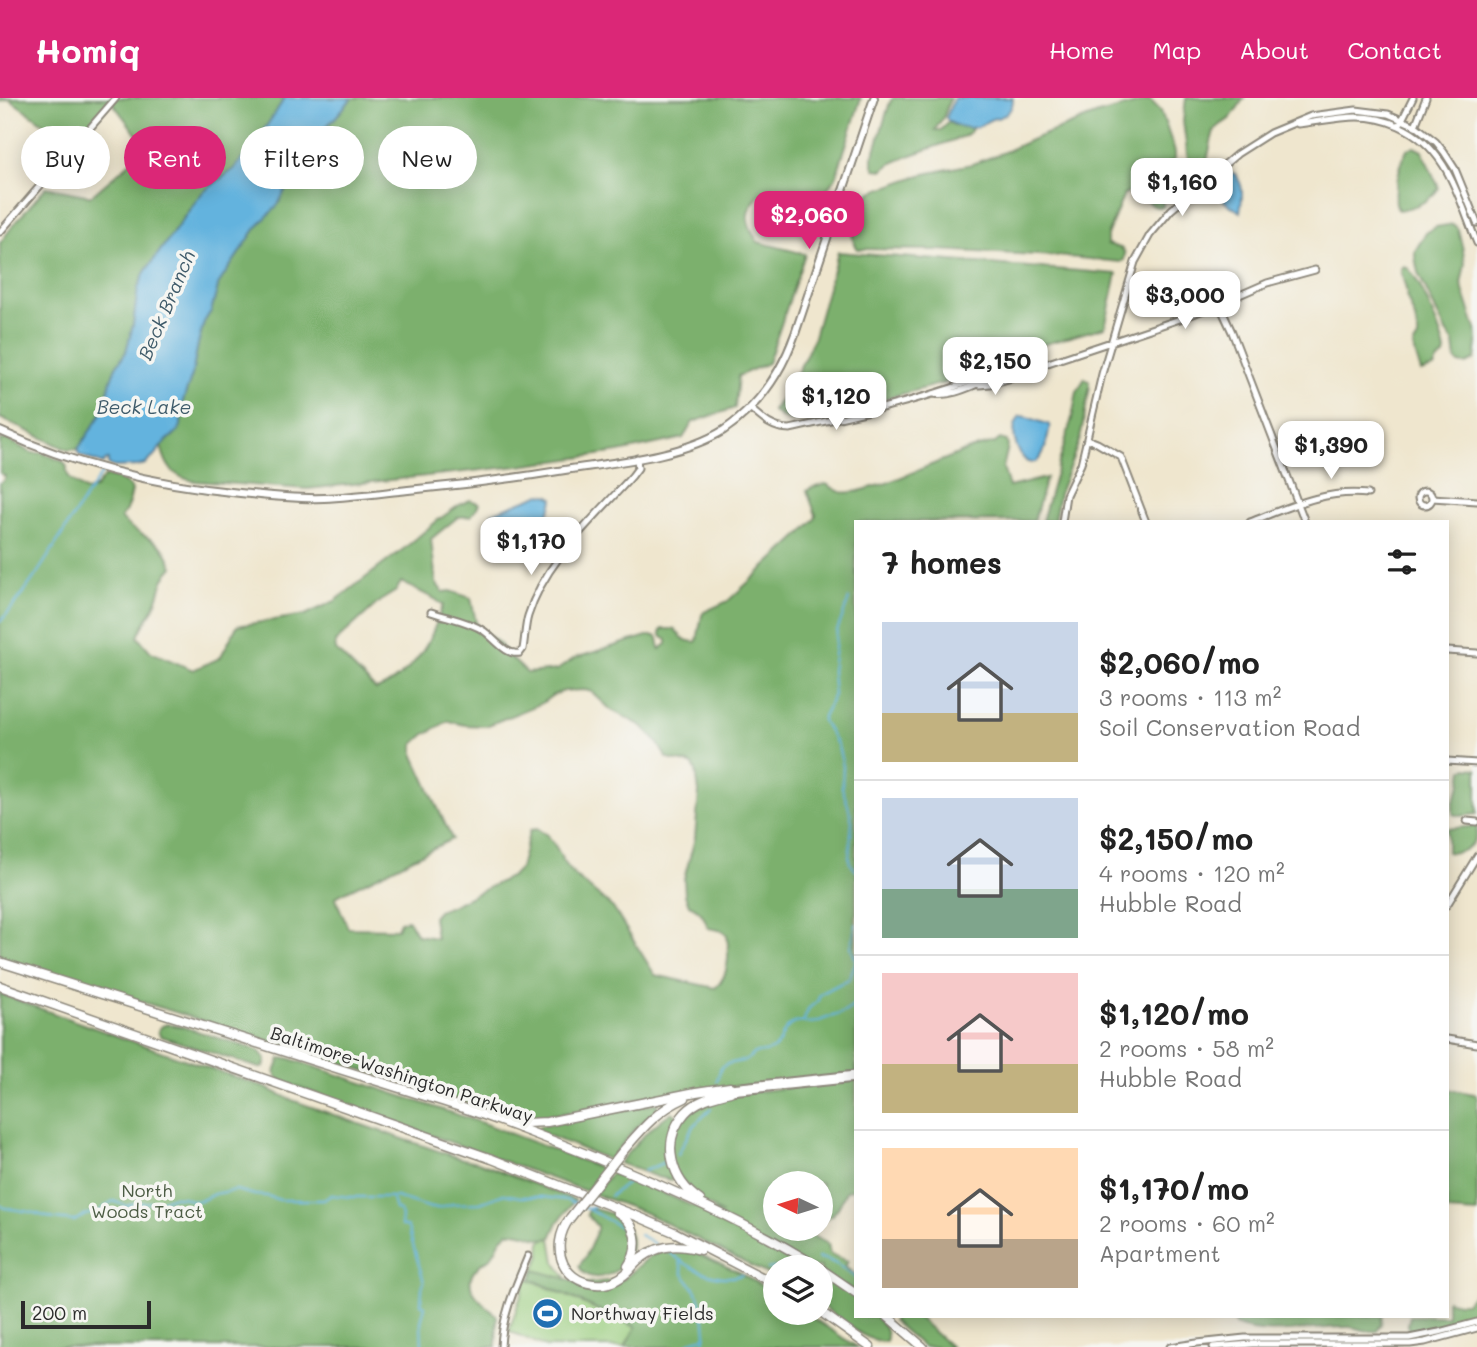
<!DOCTYPE html>
<meta charset="utf-8">
<style>
body{margin:0;font-family:Mali,sans-serif;background:#f2f2f2;color:#222;height:100vh;display:flex;flex-direction:column;font-size:26px;white-space:nowrap}
*{box-sizing:border-box;margin:0}
p{font-size:23px;color:#767676}
.icon{flex:none;width:38px;height:38px;fill:none;stroke:currentColor;stroke-width:2;stroke-linecap:round;stroke-linejoin:round}
.map{position:relative;flex:1;overflow:hidden}
.panel{position:absolute;left:854px;top:422px;width:595px;height:798px;display:flex;flex-direction:column;background:#fff;border-radius:0px;box-shadow:0 4px 18px #0003}
.panel>*{flex:none}
.top-card{position:absolute;left:21px;top:28px;width:665px;height:63px;display:flex;gap:14px}
.needle{width:46px;rotate:274deg}
.buttons{position:absolute;left:763px;top:1073px;display:grid;gap:14px}
.buttons a{display:grid;place-items:center;width:70px;height:70px;border-radius:50%;background:#fff;box-shadow:0 4px 18px #0003;font-size:35px}
.scale{position:absolute;left:21px;bottom:18px;width:130px;box-sizing:border-box;padding-left:7px;border:4px solid #2b2b2b;border-top:0;font-size:19px;line-height:24px;white-space:nowrap;color:#2b2b2b;-webkit-text-stroke:5px #f6f6f2;paint-order:stroke}
.price{position:absolute;translate:-50% -60px;padding:0 16px;border-radius:14px;background:#fff;color:#222;font-size:23px;line-height:46px;filter:drop-shadow(0 2px 4px #0008)}
.price::after{content:'';position:absolute;left:50%;top:42px;width:21px;height:16px;margin-left:-10px;background:inherit;clip-path:polygon(0 0,100% 0,50% 100%)}
.price.active{background:#db2777;color:#fff}
ul{padding:0;list-style:none}
li{display:flex;align-items:center;gap:21px;height:175px;padding:0 28px}
li+li{border-top:2px solid #e0e0e0}
li span{display:grid;place-items:center;flex:none;width:196px;height:140px;border-radius:0px;color:#555}
li>.icon{margin-inline-start:auto}
span .icon{width:84px;height:84px;fill:#fffc;stroke-width:1}
li b{font-size:30px}
h2{display:flex;justify-content:space-between;align-items:center;height:84px;padding:0 28px;font-size:30px}
.tag{padding:0 24px;border-radius:32px;background:#fff;box-shadow:0 4px 18px #0003;font-size:24px;line-height:63px}
.tag.active{background:#db2777;color:#fff}
header{display:flex;align-items:center;gap:42px;box-sizing:border-box;height:98px;padding:0 35px;background:#db2777;color:#fff}
header strong{font-size:33px}
nav{display:flex;gap:38px;margin-inline-start:auto;font-size:24px}
.map>svg:first-child{display:block}
</style>
<header>
<strong>Homiq</strong>
<nav><a>Home</a><a>Map</a><a>About</a><a>Contact</a></nav>
</header>
<div class="map">
<svg width="1477" height="1249" viewBox="0 0 1477 1249">
<rect width="100%" height="100%" fill="#f6f6f2"/>
<filter id="ink" filterUnits="userSpaceOnUse"><feTurbulence type="fractalNoise" baseFrequency=".0143" numOctaves="2"/><feDisplacementMap in="SourceGraphic" scale="14" xChannelSelector="R" yChannelSelector="G"/><feConvolveMatrix kernelMatrix="1 2 1 2 8 2 1 2 1" color-interpolation-filters="sRGB"/></filter>
<filter id="wash" filterUnits="userSpaceOnUse"><feTurbulence type="fractalNoise" baseFrequency=".00686" numOctaves="4" result="noise"/><feDisplacementMap in="SourceGraphic" scale="28" xChannelSelector="R" yChannelSelector="G"/><feGaussianBlur stdDeviation="1.57" result="paint"/><feColorMatrix in="noise" values="0 0 0 0 0 0 0 0 0 0 0 0 0 0 0 0 0 1.4 0 .05"/><feComposite in="paint" operator="in"/></filter>
<g filter="url(#wash)">
<rect width="100%" height="100%" fill="#efe6ce"/>
<path fill="#9acd7e" stroke="#627c54" stroke-width="2" d="M551 1140 555 1164 567 1181 534 1172 540 1158 541 1144 542 1142Z
M527 1180 636 1229 625 1249H546L509 1233Z"/>
<path fill="#7bb06d" stroke="#536e4c" stroke-width="2" fill-rule="evenodd" d="M0 0H113L73 46 9 1 0 4Z
M116 0H285L254 47 234 71 211 87 192 108 145 174 138 190 133 227 126 254 116 269 111 282 105 306 100 318 78 351 68 352 0 320V145L14 126 46 89 91 98 147 50 112 4Z
M352 0H861L836 79 822 98C802 102 782 97 763 95 742 111 745 124 758 144L805 156 768 265 738 278 735 310 693 324 683 340 619 354 519 368 307 391 194 383C173 379 166 369 161 348L174 337 181 328 182 306 192 277 198 246 204 224 211 213 219 185 256 130 289 85 294 69 310 50 321 33 335 20Z
M893 0H950L944 18 935 32H941L948 24 954 27 973 29 970 34 965 38 906 59 890 66 883 72 875 71 873 67V59L890 4Z
M1186 0H1244C1240 6 1236 13 1231 19 1226 25 1217 27 1214 34 1208 48 1211 65 1198 76L1192 75 1189 69 1183 23Z
M1150 2 1161 13 1175 54V61C1150 75 1165 86 1163 109 1148 111 1145 98 1135 91L1124 96 1107 137V146L1121 150 1125 155 1124 162 1121 164 1057 158 936 152 858 151C844 135 859 107 871 94L920 77 972 66 1000 56 1033 41 1098 16Z
M1414 49 1422 53 1439 90C1429 104 1415 110 1398 112 1391 97 1400 67 1407 51Z
M1453 126 1458 131 1463 152 1465 166 1461 186 1476 231 1477 245 1475 261C1469 266 1462 268 1456 263L1454 245 1446 234 1418 175 1415 159V153L1426 135 1436 129Z
M838 154 1117 176 1105 229 1035 249H1009L990 256 978 264 965 269 964 277 959 281 833 314 802 321 791 323 783 320 773 313 795 280 813 242Z
M1405 168C1419 177 1442 236 1445 254L1444 258 1437 263 1434 270 1421 274 1413 248 1418 240V235L1415 221 1406 198 1407 195 1401 174V170Z
M1085 280 1090 284V288L1080 341 1059 396 1054 423H1042L1072 320 1077 293Z
M6 341 32 355H43L64 364 67 369C65 382 77 385 86 393L94 391 105 378C116 380 125 382 132 392 130 402 128 411 121 420 131 434 149 438 162 449 167 455 170 462 173 469 159 483 162 492 154 509 149 519 142 527 138 539L151 554 193 572 220 560 237 528 305 517 335 503 406 449 438 422 461 406 470 402 479 405 477 410 471 418 458 419 431 441 436 485 443 494 450 493 471 500 477 529 499 545 509 558 527 575 557 572 575 560 647 538H655L658 540 660 551 667 546V542L662 539 660 535 662 531H674C682 538 681 543 695 544L697 543 702 517 704 514 728 503 803 434 815 421 816 417 807 393 812 390 826 386C831 388 836 393 841 394 853 397 875 388 887 385L970 351 995 345 1000 341 1007 343 1008 349 1003 370 1009 389 1046 380 1034 423 856 424V976C784 984 713 992 641 1001 597 1007 553 1023 508 1017L0 860V385L3 383 5 378 0 375V342ZM401 484 435 501 443 507C432 538 426 556 400 578 392 584 386 589 376 592L336 552 335 544 380 503 396 493ZM585 592 592 594 611 612 642 628 657 644 666 659 672 662 688 665 693 667 696 673 699 694 695 740 684 781 685 797 689 807C701 812 704 818 708 830L723 833 727 837C729 855 730 878 715 890L655 877 613 810 575 778 564 764 556 749 547 737 537 731 530 732 520 770 512 778 451 808 438 813 433 819 436 840 417 837 408 822 400 824 397 831 348 830 335 799 452 741 414 658V646L424 637 448 623 465 627 486 628 542 605 553 597 564 593Z
M1467 670 1477 671V716L1461 718 1453 716V706L1461 686 1463 672Z
M1475 728 1477 730C1477 747 1464 757 1447 754V731Z
M0 896 97 931 264 989 292 1002 368 1029 459 1060 478 1064 575 1102 558 1124 551 1140C536 1144 524 1132 508 1134 497 1142 499 1151 490 1160 486 1164 480 1165 477 1170 458 1189 485 1206 497 1218L496 1249H0Z
M167 926 184 929 250 950 260 954 266 962 264 969 259 970 160 938 158 933 162 928Z
M288 960 485 1026 604 1071 586 1093 289 986 277 980 275 974 280 961Z
M856 981V1090L846 1093C840 1108 836 1117 821 1124V1085L774 1084 771 1099 772 1115 775 1118V1130L799 1131 828 1146 830 1156 848 1163 845 1169 856 1177V1195L845 1188 856 1200V1218H875C882 1226 890 1233 886 1244 866 1245 838 1219 821 1207V1169H775V1180L646 1115 594 1096 611 1075 657 1092 690 1107 723 1116 698 1101 674 1073 672 1082 657 1079 619 1065C635 1046 651 1028 672 1014L676 1017 678 1023 712 999Z
M1447 991 1474 996 1477 998V1115L1447 1113Z
M658 1005 656 1012 634 1032 610 1062 537 1033 540 1028Z
M594 1111C602 1113 613 1115 620 1120 625 1123 627 1129 629 1134 642 1169 591 1195 579 1168L586 1158 597 1132V1128L587 1117 588 1113Z
M671 1150 692 1153 739 1174 775 1196V1214L805 1215 857 1249H625L636 1229 531 1181 534 1172 567 1181 579 1186 624 1181 650 1158Z
M1474 1195H1477V1217L1441 1227 1411 1233 1409 1232 1408 1226 1410 1218H1447V1202L1458 1205H1466Z
M893 1218H916L951 1249H923L893 1223Z
M1232 1218H1382L1381 1227 1377 1233C1367 1235 1360 1230 1350 1229 1316 1228 1267 1241 1235 1227Z"/>
<path fill="#64b3de" stroke="#486f84" stroke-width="2" d="M285 0H352L335 20 321 33 310 50 294 69 289 85 278 107 256 130 219 185 211 213 204 224 198 246 192 277 182 306 181 328 178 333 161 348 156 357 145 366 139 368 115 369 108 367V362L105 363 103 366 81 358 78 355V351L100 318 105 306 111 282 116 269 126 254 133 227 138 190 145 174 202 95 234 71 254 47Z
M954 0H1013C1013 6 1012 11 1007 15 1003 19 997 20 992 21 986 23 982 27 977 29 967 31 952 28 946 20Z
M1230 75 1235 76C1245 88 1242 100 1240 114L1224 103 1218 95 1220 85 1228 79Z
M1020 318 1027 319 1050 327C1047 340 1047 355 1036 364H1027C1015 352 1009 332 1020 318Z
M541 396 550 398 553 400C552 420 536 425 523 436 518 439 514 444 509 448 498 446 491 437 488 426L492 415Z"/>
<g fill="none" stroke-linecap="round" stroke-linejoin="round">
<path stroke="#64b3de" stroke-width="2" d="M849 501 837 533 832 573 834 597 823 618V623L838 648 843 668 842 690 848 707 852 723 849 761 850 765 856 773
M0 524C40 479 67 424 102 375
M803 924 809 910 818 903 819 898 822 895 849 881 856 863 851 849 856 826
M717 983 721 969 727 966 747 962 754 955C790 955 774 932 795 925 802 923 810 926 817 924 820 923 823 921 827 920 839 916 847 915 856 905
M678 1056 693 1028 711 1011
M644 1073 665 1064
M610 1098 630 1083
M392 1101 395 1111 400 1113 402 1118 401 1128H407L408 1130 424 1184 422 1190 421 1206 425 1208 421 1224 422 1249
M0 1107 5 1110 31 1114 54 1121 74 1123 85 1117 98 1114 113 1103 127 1108 136 1105 158 1104 171 1099H182L193 1103 202 1102 214 1096 236 1092 255 1097 267 1098 280 1102H324L331 1097 350 1099H396L431 1110H439L452 1106 480 1105 504 1096 520 1099H543L566 1102 577 1106
M582 1109 588 1111 594 1109
M588 1111 624 1131
M640 1137 655 1146
M668 1153C687 1169 716 1185 742 1177
M818 1160C833 1161 844 1172 856 1180
M680 1163 683 1176 694 1190 701 1203 702 1218 705 1225 706 1236 703 1249
M781 1169 799 1165
M768 1171 775 1170
M683 1249 693 1242 704 1239"/>
</g>
</g>
<g filter="url(#ink)">
<g fill="none" stroke-linecap="round" stroke-linejoin="round">
<defs>
<path id="minor" d="M1298 26C1318 24 1337 19 1357 19 1371 19 1386 22 1399 28 1448 50 1458 99 1477 145
M1399 28 1413 0
M1415 28 1426 0
M0 134 116 0
M1219 206 1232 234 1305 424
M1016 272 1030 270
M1017 278 1045 266 1183 220 1219 206 1267 185 1315 172
M979 287 990 286 1012 280
M934 296C960 300 984 278 1011 276
M751 311C763 322 773 331 790 331 850 318 911 305 969 284 983 279 990 269 1007 264 1021 261 1031 262 1044 265
M1087 341 1097 345 1121 359 1146 424
M1418 400a7 7 0 1 1 14 0a7 7 0 1 1-14 0Z
M1432 400 1477 403
M1062 424 1066 397 1081 366 1102 276 1135 164 1150 137 1171 112 1237 56 1270 35 1311 18 1356 12 1388 16 1416 28 1436 44 1444 54 1455 71 1477 125
M1250 424C1289 409 1326 391 1368 396
M431 514C448 520 469 523 484 533 495 541 506 558 520 555L523 551C525 540 525 528 528 518 545 462 594 421 632 378L638 370 637 360
M1447 553 1477 555
M1447 663 1477 665
M1467 723 1477 724
M1447 807 1477 758
M1447 941 1477 946
M730 989 856 976
M730 994 856 981
M501 1249C502 1217 516 1187 528 1158
M1170 1249 1197 1245 1245 1240H1409L1439 1234 1477 1224
M1213 1249 1252 1246H1410L1425 1244 1477 1230"/>
<path id="major" d="M0 333C76 368 157 387 240 395 268 398 296 401 324 400 352 399 380 395 408 392 463 387 517 380 571 371 619 364 683 358 724 332 759 308 781 276 795 236L874 0"/>
<path id="highway" d="M0 864 425 998C480 1014 533 1035 586 1056 666 1089 745 1123 818 1169
M0 888 492 1061 639 1119 676 1135 775 1186
M511 1023 526 1025 547 1024 696 994 730 989
M622 1054C642 1031 656 1013 685 1000
M700 1102C671 1083 660 1043 685 1015 697 1002 714 998 730 994
M617 1114C637 1125 641 1149 628 1168
M570 1120C547 1150 564 1190 604 1186 618 1184 627 1176 635 1166 653 1147 677 1145 700 1152
M821 1171 856 1195
M821 1214 870 1249
M887 1218 923 1249"/>
</defs>
<use href="#minor" stroke="#8d887c" stroke-width="9"/>
<use href="#major" stroke="#8d887c" stroke-width="10"/>
<use href="#highway" stroke="#8d887c" stroke-width="11"/>
<use href="#minor" stroke="#fff" stroke-width="5"/>
<use href="#major" stroke="#fff" stroke-width="6"/>
<use href="#highway" stroke="#fff" stroke-width="8"/>
<defs>
<path id="highway-bridge" d="M570 1120 622 1054"/>
</defs>
<use href="#highway-bridge" stroke="#8d887c" stroke-width="11" stroke-linecap="butt"/>
<use href="#highway-bridge" stroke="#fff" stroke-width="8"/>
</g>
</g>
<defs>
<symbol id="stadium-disc" viewBox="-11 -11 22 22"><circle r="9.5" fill="#1f6fb2" stroke="#f6f6f2"/><path d="M0-5a6.5 5 0 1 0 0 10a6.5 5 0 1 0 0-10ZM-3.5-1.8h7v3.6h-7Z" fill="#fff"/></symbol>
</defs>
<g fill-rule="evenodd">
<use href="#stadium-disc" x="530" y="1198" width="35" height="35"/>
</g>
<g text-anchor="middle" dominant-baseline="central" stroke-width="7" stroke-linejoin="round" paint-order="stroke">
<g font-size="18" fill="#2b2b2b" stroke="#f6f6f2">
<text transform="translate(402 976) rotate(18)">Baltimore-Washington Parkway</text>
</g>
<g font-size="18" fill="#4c5c44" stroke="#f6f6f2">
<text x="147" y="1092">North<tspan x="147" dy="21">Woods Tract</tspan></text>
</g>
<g font-size="18" fill="#2b2b2b" stroke="#f6f6f2" text-anchor="start">
<text x="571" y="1215">Northway Fields</text>
</g>
<g font-size="19" font-style="italic" fill="#3f5b6a" stroke="#f6f6f2">
<text transform="translate(166 207) rotate(-67)">Beck Branch</text>
<text x="144" y="308">Beck Lake</text>
</g>
</g>
</svg>
<div class="buttons">
<a><svg class="needle" viewBox="-14 -14 28 28"><path d="M0-13l5 13h-10z" fill="#e53935"/><path d="M0 13l5-13h-10z" fill="#767676"/></svg></a>
<a><svg class="icon" aria-label="layers" viewBox="0 0 24 24"><path d="M12 4l9 5-9 5-9-5zM3 14l9 5 9-5"/></svg></a>
</div>
<div class="scale">200 m</div>
<b class="price" style="left:1182px;top:120px">$1,160</b>
<b class="price active" style="left:809px;top:153px">$2,060</b>
<b class="price" style="left:1185px;top:233px">$3,000</b>
<b class="price" style="left:995px;top:299px">$2,150</b>
<b class="price" style="left:836px;top:334px">$1,120</b>
<b class="price" style="left:1331px;top:383px">$1,390</b>
<b class="price" style="left:531px;top:479px">$1,170</b>
<div class="top-card">
<a class="tag">Buy</a>
<a class="tag active">Rent</a>
<a class="tag">Filters</a>
<a class="tag">New</a>
</div>
<section class="panel">
<h2>7 homes<svg class="icon" aria-label="filters" viewBox="0 0 24 24"><path d="M4 7h16M4 17h16"/><circle cx="9" cy="7" r="2"/><circle cx="15" cy="17" r="2"/></svg></h2>
<ul>
<li><span style="background:linear-gradient(#c9d6e8 65%,#c2b280 0)"><svg class="icon" aria-label="home" viewBox="0 0 24 24"><path d="M3 11l9-7 9 7M6 9v11h12V9"/></svg></span><div><b>$2,060/mo</b><p>3 rooms · 113 m²</p><p>Soil Conservation Road</p></div></li>
<li><span style="background:linear-gradient(#c9d6e8 65%,#7fa58c 0)"><svg class="icon" aria-label="home" viewBox="0 0 24 24"><path d="M3 11l9-7 9 7M6 9v11h12V9"/></svg></span><div><b>$2,150/mo</b><p>4 rooms · 120 m²</p><p>Hubble Road</p></div></li>
<li><span style="background:linear-gradient(#f6c9c9 65%,#c2b280 0)"><svg class="icon" aria-label="home" viewBox="0 0 24 24"><path d="M3 11l9-7 9 7M6 9v11h12V9"/></svg></span><div><b>$1,120/mo</b><p>2 rooms · 58 m²</p><p>Hubble Road</p></div></li>
<li><span style="background:linear-gradient(#ffd9b3 65%,#b9a48a 0)"><svg class="icon" aria-label="home" viewBox="0 0 24 24"><path d="M3 11l9-7 9 7M6 9v11h12V9"/></svg></span><div><b>$1,170/mo</b><p>2 rooms · 60 m²</p><p>Apartment</p></div></li>
</ul>
</section>
</div>
